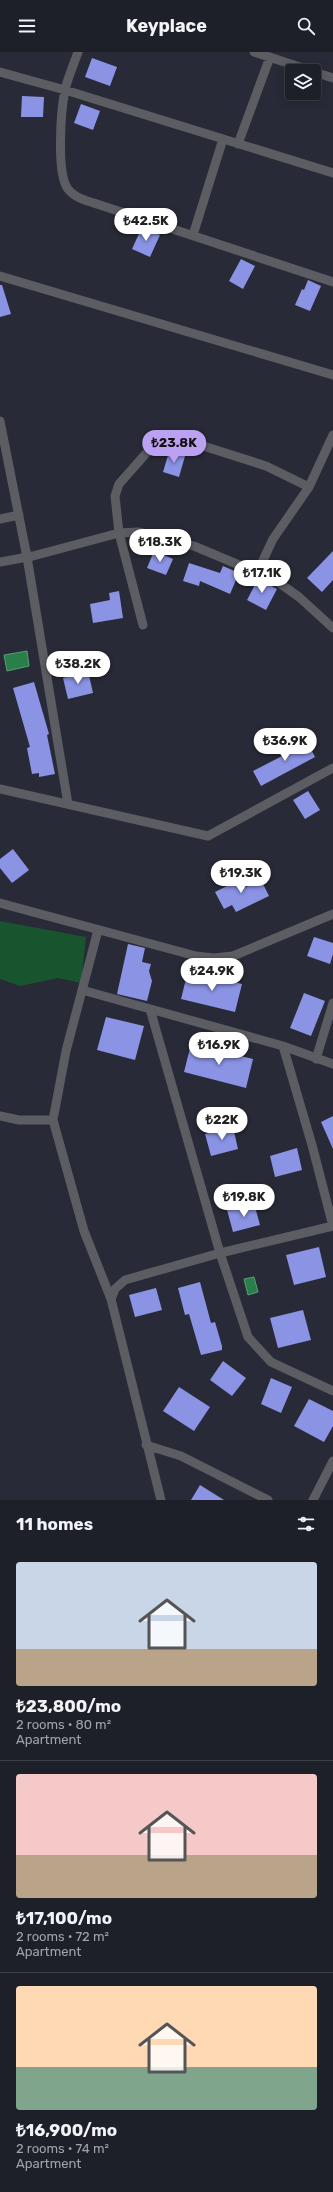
<!DOCTYPE html>
<meta charset="utf-8">
<style>
body{margin:0;font-family:Rubik,sans-serif;background:#262831;color:#f1f3f6;height:100vh;display:flex;flex-direction:column;font-size:15px;white-space:nowrap}
*{box-sizing:border-box;margin:0}
p{font-size:13px;color:#a1a3a8}
.icon{flex:none;width:22px;height:22px;fill:none;stroke:currentColor;stroke-width:2;stroke-linecap:round;stroke-linejoin:round}
.map{position:relative;height:1448px;overflow:hidden}
.sheet{display:flex;flex-direction:column;background:#1e2029;flex:1}
.sheet>*{flex:none}
.buttons{position:absolute;left:285px;top:12px;display:grid;gap:8px}
.buttons a{display:grid;place-items:center;width:36px;height:36px;border-radius:4px;background:#1e2029;box-shadow:0 2px 10px #0003,0 0 0 1px #3c3e46;font-size:20px}
.price{position:absolute;translate:-50% -34px;padding:0 9px;border-radius:14px;background:#fff;color:#222;font-size:13px;line-height:26px;filter:drop-shadow(0 1px 2px #0008)}
.price::after{content:'';position:absolute;left:50%;top:24px;width:12px;height:9px;margin-left:-6px;background:inherit;clip-path:polygon(0 0,100% 0,50% 100%)}
.price.active{background:#bca0f2;color:#111}
ul{padding:0;list-style:none}
li{display:grid;align-content:center;gap:8px;height:212px;padding:0 16px}
li+li{border-top:1px solid #3c3e46}
li span{display:grid;place-items:center;height:124px;border-radius:4px;color:#555}
li>.icon{margin-inline-start:auto}
span .icon{width:72px;height:72px;fill:#fffc;stroke-width:1}
li b{font-size:17px}
h2{display:flex;justify-content:space-between;align-items:center;height:48px;padding:0 16px;font-size:17px}
header{display:flex;justify-content:space-between;align-items:center;height:52px;padding:0 16px;background:#1e2029;font-size:18px;font-weight:700}
.map>svg:first-child{display:block}
</style>
<header><svg class="icon" aria-label="menu" viewBox="0 0 24 24"><path d="M4 6h16M4 12h16M4 18h16"/></svg>Keyplace<svg class="icon" aria-label="search" viewBox="0 0 24 24"><circle cx="10" cy="10" r="6"/><path d="M15 15l6 6"/></svg></header>
<div class="map">
<svg width="333" height="1448" viewBox="0 0 333 1448">
<rect width="100%" height="100%" fill="#282a37"/>
<path fill="#18552f" d="M0 869 86 885 81 931 58 926 20 934 0 927Z"/>
<path fill="#287f49" stroke="#5d9b78" d="M27 599 29 614 7 619 4 603Z
M254 1225 258 1240 248 1243 244 1227Z"/>
<path fill="#8a93e4" d="M92 6 117 15 110 34 85 25Z
M22 44 44 45 43 65H21Z
M81 52 100 59 93 78 74 71Z
M142 175 160 183 150 205 132 197Z
M241 207 255 214 243 237 229 229Z
M308 228 321 234 310 259 295 253 302 237 304 238Z
M0 233H2L11 262 0 265Z
M169 400 185 404 179 425 163 420Z
M154 499 173 507 166 523 147 516Z
M333 499V528L322 540 307 526Z
M189 511 220 521 223 514 239 521 230 542 200 529 199 534 183 529Z
M258 527 277 537 266 558 247 548Z
M119 539 123 566 93 571 90 552 110 548 109 541Z
M88 619 93 641 68 647 63 626Z
M34 630 49 682 47 683 55 722 39 725V721L32 722 27 696 30 695 13 636Z
M305 686 315 705 261 734 253 719 288 701 286 696Z
M308 739 320 758 305 767 293 748Z
M13 797 29 818 12 831 0 816V807Z
M236 820 244 836 261 828 269 844 236 860 232 853 224 857 215 840 231 832 227 824Z
M314 885 333 891V902L330 912 307 904Z
M128 892 145 896 142 910 151 912 149 919 152 929 147 949 117 942Z
M188 919 242 932 235 960 181 947Z
M304 941 325 949 311 984 290 976Z
M106 965 144 974 135 1008 97 998Z
M191 992 253 1007 246 1036 184 1020Z
M333 1064V1097L321 1070Z
M233 1075 238 1097 211 1104 205 1082Z
M297 1096 302 1118 275 1125 270 1104Z
M254 1151 260 1173 233 1180 227 1158Z
M319 1195 326 1225 294 1233 286 1203Z
M200 1230 211 1271 215 1270 222 1294V1298L201 1303 189 1262 185 1263 178 1236Z
M156 1236 162 1258 135 1265 129 1243Z
M303 1258 311 1288 278 1296 270 1266Z
M223 1309 246 1326 232 1344 210 1328Z
M271 1326 292 1335 281 1361 261 1352Z
M179 1335 210 1355 194 1379 163 1359Z
M309 1347 333 1359V1374L324 1390 294 1374Z
M200 1433 224 1448H191Z"/>
<g fill="none" stroke-linecap="round" stroke-linejoin="round">
<path stroke="#5c5d63" stroke-width="9" d="M78 0C74 12 68 25 65 38 61 57 56 122 68 137 75 146 87 149 97 152L333 230
M254 0 312 19
M0 20 65 38 333 121
M314 20 333 26
M238 92 270 5
M193 183 223 87
M0 224 333 323
M0 369 27 505 68 752
M0 467 19 463
M0 510 33 504 119 481 138 480 155 484 194 494 275 528 299 545 333 576
M258 519 273 487 309 435 333 383
M143 573 119 481 115 444 119 432 157 389 172 384 266 414 309 435
M0 737 208 784 333 716
M0 851 196 904 214 906 233 904 333 862
M98 878 66 999 53 1068 84 1179 111 1247
M82 938 283 994 333 1012
M150 957 220 1201 248 1285 271 1310 333 1339
M316 1007 333 951
M0 1064 19 1068H53
M146 1393 181 1404 268 1448
M161 1448 111 1247 115 1237 125 1228 220 1201 333 1174 312 1093 283 994
M313 1448 333 1409"/>
</g>
</svg>
<div class="buttons">
<a><svg class="icon" aria-label="layers" viewBox="0 0 24 24"><path d="M12 4l9 5-9 5-9-5zM3 14l9 5 9-5"/></svg></a>
</div>
<b class="price" style="left:146px;top:190px">₺42.5K</b>
<b class="price active" style="left:174px;top:412px">₺23.8K</b>
<b class="price" style="left:160px;top:511px">₺18.3K</b>
<b class="price" style="left:262px;top:542px">₺17.1K</b>
<b class="price" style="left:78px;top:633px">₺38.2K</b>
<b class="price" style="left:285px;top:710px">₺36.9K</b>
<b class="price" style="left:241px;top:842px">₺19.3K</b>
<b class="price" style="left:212px;top:940px">₺24.9K</b>
<b class="price" style="left:219px;top:1014px">₺16.9K</b>
<b class="price" style="left:222px;top:1089px">₺22K</b>
<b class="price" style="left:244px;top:1166px">₺19.8K</b>
</div>
<section class="sheet">
<h2>11 homes<svg class="icon" aria-label="filters" viewBox="0 0 24 24"><path d="M4 7h16M4 17h16"/><circle cx="9" cy="7" r="2"/><circle cx="15" cy="17" r="2"/></svg></h2>
<ul>
<li><span style="background:linear-gradient(#c9d6e8 70%,#b9a48a 0)"><svg class="icon" aria-label="home" viewBox="0 0 24 24"><path d="M3 11l9-7 9 7M6 9v11h12V9"/></svg></span><div><b>₺23,800/mo</b><p>2 rooms · 80 m²</p><p>Apartment</p></div></li>
<li><span style="background:linear-gradient(#f6c9c9 65%,#b9a48a 0)"><svg class="icon" aria-label="home" viewBox="0 0 24 24"><path d="M3 11l9-7 9 7M6 9v11h12V9"/></svg></span><div><b>₺17,100/mo</b><p>2 rooms · 72 m²</p><p>Apartment</p></div></li>
<li><span style="background:linear-gradient(#ffd9b3 65%,#7fa58c 0)"><svg class="icon" aria-label="home" viewBox="0 0 24 24"><path d="M3 11l9-7 9 7M6 9v11h12V9"/></svg></span><div><b>₺16,900/mo</b><p>2 rooms · 74 m²</p><p>Apartment</p></div></li>
</ul>
</section>
